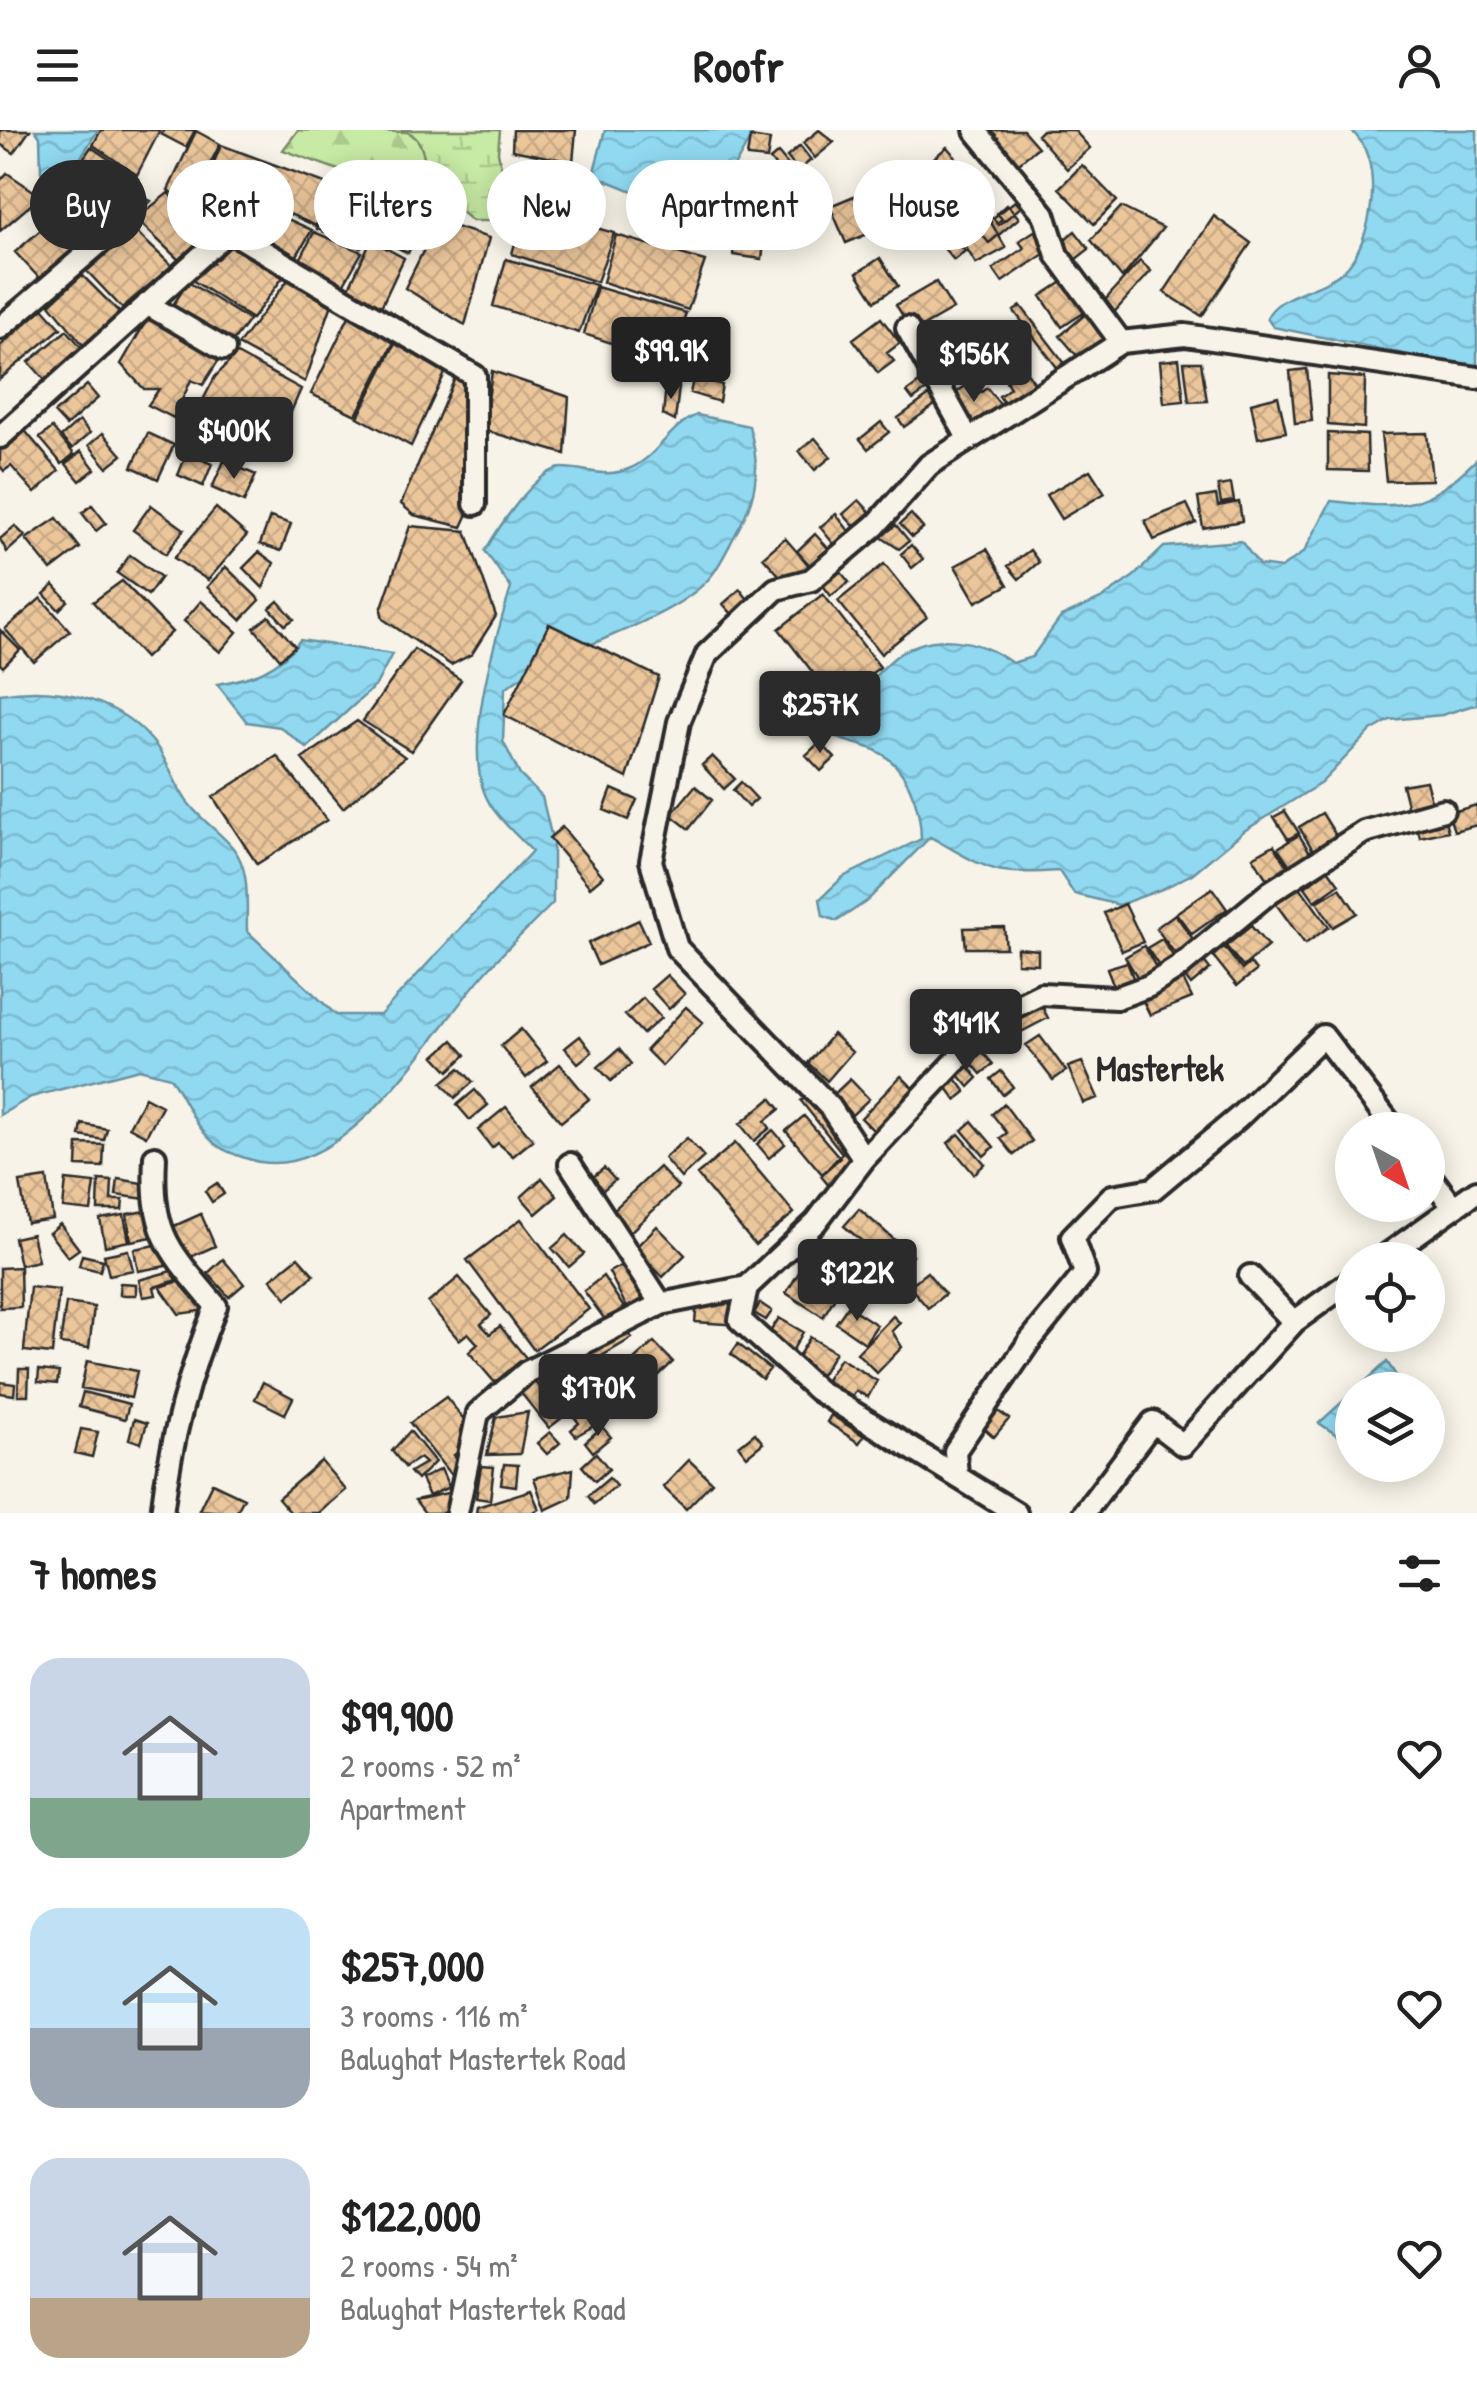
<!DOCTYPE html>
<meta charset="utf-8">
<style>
body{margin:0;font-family:"Patrick Hand",sans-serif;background:#f6f6f6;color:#222;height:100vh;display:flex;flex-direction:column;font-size:38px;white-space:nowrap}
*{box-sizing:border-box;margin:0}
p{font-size:32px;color:#767676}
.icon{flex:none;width:55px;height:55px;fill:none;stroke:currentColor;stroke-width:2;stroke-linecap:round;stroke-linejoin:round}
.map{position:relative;height:1383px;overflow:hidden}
.details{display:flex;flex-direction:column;background:#fff;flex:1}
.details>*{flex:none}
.guide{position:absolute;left:30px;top:30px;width:1418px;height:90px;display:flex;gap:20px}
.needle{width:65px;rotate:140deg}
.fabs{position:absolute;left:1335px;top:982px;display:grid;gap:20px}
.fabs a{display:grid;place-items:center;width:110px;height:110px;border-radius:50%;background:#fff;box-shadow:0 5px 25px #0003;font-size:50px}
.price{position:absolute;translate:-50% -85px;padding:0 22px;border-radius:10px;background:#2b2b2b;color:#fff;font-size:32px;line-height:65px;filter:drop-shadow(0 2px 5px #0008)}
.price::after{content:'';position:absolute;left:50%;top:60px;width:30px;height:22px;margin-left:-15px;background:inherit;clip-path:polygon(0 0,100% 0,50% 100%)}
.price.current{background:#222;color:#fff}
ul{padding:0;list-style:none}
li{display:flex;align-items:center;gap:30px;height:250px;padding:0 30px}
li span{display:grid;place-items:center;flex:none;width:280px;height:200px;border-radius:30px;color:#555}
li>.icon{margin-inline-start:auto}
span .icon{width:120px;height:120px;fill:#fffc;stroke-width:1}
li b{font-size:42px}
h2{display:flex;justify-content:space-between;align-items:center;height:120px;padding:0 30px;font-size:42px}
.chip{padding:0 35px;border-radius:45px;background:#fff;box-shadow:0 5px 25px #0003;font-size:35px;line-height:90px}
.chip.current{background:#2b2b2b;color:#fff}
header{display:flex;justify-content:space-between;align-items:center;height:130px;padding:0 30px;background:#fff;font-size:45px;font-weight:800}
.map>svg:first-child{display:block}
</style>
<header><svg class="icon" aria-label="menu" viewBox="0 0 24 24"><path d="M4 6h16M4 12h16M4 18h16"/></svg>Roofr<svg class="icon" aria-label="person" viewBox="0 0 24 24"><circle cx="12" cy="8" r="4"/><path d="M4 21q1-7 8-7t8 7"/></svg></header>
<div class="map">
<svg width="1477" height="1383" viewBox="0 0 1477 1383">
<defs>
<pattern id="forest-firs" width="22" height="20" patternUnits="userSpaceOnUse" patternTransform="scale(2.5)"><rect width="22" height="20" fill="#c7eaa4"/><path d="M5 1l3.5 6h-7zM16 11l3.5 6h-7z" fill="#abc98d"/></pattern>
<pattern id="wetland-marsh" width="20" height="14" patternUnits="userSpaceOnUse" patternTransform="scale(2.5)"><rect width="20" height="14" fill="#c7eaa4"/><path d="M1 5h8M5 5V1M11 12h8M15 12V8" fill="none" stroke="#abc98d"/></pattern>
<pattern id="water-waves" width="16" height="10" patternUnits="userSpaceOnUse" patternTransform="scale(2.5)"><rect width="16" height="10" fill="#90d9f1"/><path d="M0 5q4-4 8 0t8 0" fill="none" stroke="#7cbacf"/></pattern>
<pattern id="building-cross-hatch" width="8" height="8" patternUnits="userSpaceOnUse" patternTransform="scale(2.5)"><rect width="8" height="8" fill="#ebc69b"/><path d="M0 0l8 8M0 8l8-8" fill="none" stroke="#caaa86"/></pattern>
</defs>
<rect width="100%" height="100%" fill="#f7f3e8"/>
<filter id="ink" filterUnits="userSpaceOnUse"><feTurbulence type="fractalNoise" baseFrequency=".01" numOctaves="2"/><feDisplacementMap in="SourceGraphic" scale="20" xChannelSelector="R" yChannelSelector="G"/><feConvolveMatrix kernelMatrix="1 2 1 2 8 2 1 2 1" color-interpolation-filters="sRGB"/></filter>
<g filter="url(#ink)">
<path fill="url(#forest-firs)" stroke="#798a68" stroke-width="2.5" d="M298 0 411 2 422 15 427 40 410 66 283 20Z"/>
<path fill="url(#wetland-marsh)" stroke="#798a68" stroke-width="2.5" d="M401 0H500L498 22 506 61 488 91H472L421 49 427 40C423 23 422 4 401 0Z"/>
<path fill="url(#water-waves)" stroke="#6893a2" stroke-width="2.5" d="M35 0H98L69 46 41 42 40 7Z
M605 0H755L704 90 593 45Z
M1350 0H1477V239L1273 197 1267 188C1276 164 1324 159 1343 141 1374 113 1386 26 1350 0Z
M697 285 749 296C761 338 758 366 735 405 728 418 721 433 712 445 681 484 603 506 558 530 537 540 523 542 505 559L503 611 520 645 542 667 553 713V773C530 797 505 819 484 844 431 902 343 1064 245 1028 234 1024 221 1020 212 1011 194 995 184 967 170 947L139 939 31 967 0 985V564C58 554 124 569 159 620 170 637 176 658 189 674 202 691 220 702 233 718 251 740 246 774 247 801L336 885H380L532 721C518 706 500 691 490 674 459 625 495 509 511 458L485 421C497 400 537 338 562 338 588 338 604 350 631 338 657 327 670 295 697 285Z
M1477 329V574L1442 585 1390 590 1371 601 1321 653 1244 701 1192 744 1162 759 1119 775 1074 764 1059 741C988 746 990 739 930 707L867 771 837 791 823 786 820 769 843 747 921 709C921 677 907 635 875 620 856 612 841 613 823 599 825 578 843 571 859 560 872 551 882 538 894 528 930 500 979 508 1012 533L1032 527 1061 487 1101 469 1134 446 1164 417 1241 411 1259 435 1281 438 1304 422 1331 371C1402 379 1424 381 1477 329Z
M300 510 392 524 376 555 307 618 280 597 247 592 217 554C253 548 278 540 300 510Z
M1387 1232 1406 1260H1356Z
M1352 1263V1314H1350L1319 1293Z"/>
<path fill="url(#building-cross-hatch)" stroke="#2b2b2b" stroke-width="2.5" d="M0 0H30L14 23 0 14Z
M101 0H160L137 45 93 15Z
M164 0H195L186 17 161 4Z
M513 0H576L573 32 512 20Z
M819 0 834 12 815 28 803 13Z
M984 0H1023L1038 17 1013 38Z
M1042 0H1074L1090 18 1067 39 1037 5Z
M196 1 220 14 190 75 168 60Z
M750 7 770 10 767 29 747 27Z
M221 15 333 56 316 96 208 47Z
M800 16 811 30 798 41 787 27Z
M91 17 138 49 132 61 151 71 132 90 127 87 120 95 67 52Z
M947 17 968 42 949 58 928 33Z
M778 23 794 42 786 49 770 30Z
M1082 35 1117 71 1094 94 1059 58Z
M7 43 41 66 0 101V51Z
M205 51 312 100 295 129 227 88 216 97 191 79Z
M790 51 817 88 782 113 755 76Z
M69 55 106 90 42 151 15 122 65 79 56 69Z
M340 55 384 72 361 118 317 99Z
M168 63 214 102 181 132 136 89Z
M854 66 870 103 846 113 830 76Z
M387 70 424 89 408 123 374 106Z
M1015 71 1021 77 999 95 993 88Z
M979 72 1006 118 976 134 949 89Z
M1007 74 1019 88 989 113 977 99 992 87 997 93 1002 89 997 83Z
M525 77 614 103 597 152 512 124Z
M1121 77 1163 98 1122 148 1091 110Z
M1214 86 1251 113 1202 186 1164 162Z
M438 91 489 108 465 195 405 158Z
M1039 98 1053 118 1002 152 993 139 1024 118 1019 111Z
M134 100 172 136 122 178 87 141Z
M1075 101 1089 119 1067 136 1057 115Z
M314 102 362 122 342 157 300 130Z
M736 102 765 106 762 129 733 125Z
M616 105 705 131 688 180 603 152Z
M952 106 965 121 954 130 941 115Z
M228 110 284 146 252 189 192 150Z
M371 110 404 128 380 179 347 162Z
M880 128 898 156 875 171 857 143Z
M506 129 596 155 579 203 493 176Z
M1140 131 1151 141 1110 187 1099 177Z
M82 145 120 183 84 216 50 174Z
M288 150 332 174 305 252 238 215Z
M1064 151 1085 182 1062 197 1041 166Z
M188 152 249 190 232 213 173 175Z
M936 152 953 179 913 202 896 175Z
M597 157 686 183 669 232 584 204Z
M1021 176 1066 235 1059 240 1014 181Z
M43 178 61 198 0 249V216Z
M1088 182 1113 209 1084 234 1060 206Z
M349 186 394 212 356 285 311 264Z
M881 188 900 213 887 223 894 231 878 243 853 209Z
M154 190 220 228 203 255 191 250 174 288 148 275 159 259H144L121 234 146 191Z
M67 200 82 218 45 250 29 232Z
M396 212 446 241 411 316 358 287Z
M237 224 301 259 269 332 190 295 215 247Z
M1179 229 1184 271 1164 273 1160 231Z
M1184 232H1201L1207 271 1189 272Z
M1024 238 1036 255 1006 276 999 266 1010 258 1006 251Z
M1307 239 1312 291 1295 293 1290 241Z
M492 241 569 267 565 324 484 300Z
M1328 245 1365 248 1364 298 1328 295Z
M694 246 722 255 719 272 690 263Z
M455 248 468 255V384L462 397 414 385 401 374Z
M926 248 932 256 913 270 907 262Z
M970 253 978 264 987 258 1002 277 970 299 948 268Z
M87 255 98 268 66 296 54 283Z
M666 255 679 257 675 291 663 285Z
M935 261 942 270 904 297 898 288Z
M1278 266 1286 302 1258 308 1251 273Z
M79 291 90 303 72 319 61 307Z
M881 292 889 302 868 319 860 309Z
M21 296 59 341 35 363 11 336 4 341 0 336V314Z
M52 298 74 324 62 334 40 308Z
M103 303 122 325 107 337 89 315Z
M148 303 174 315 158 349 132 337Z
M1328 303 1367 305 1368 341 1328 340Z
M1427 303 1432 350 1386 351 1381 304Z
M815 308 831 327 815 340 799 321Z
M81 321 95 339 80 351 66 334Z
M187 323 212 334 203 356 178 345Z
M224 331 256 345 244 372 212 358Z
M1090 340 1105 363 1061 389 1046 365Z
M1231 354 1234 371 1221 373 1218 356Z
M1216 365 1218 376 1239 372 1242 391 1203 398 1198 368Z
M859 370 870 382 854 396 843 384Z
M1187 374 1196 393 1154 410 1145 391Z
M92 375 106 393 96 401 82 383Z
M151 375 184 399 166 424 133 400Z
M216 378 247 405 208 450 174 428Z
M836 384 852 405 837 418 820 397Z
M911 384 923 398 912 407 900 394Z
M270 387 291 394 281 421 260 414Z
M57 388 80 418 51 440 26 409Z
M896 395 909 411 899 419 881 407Z
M15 396 25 406 7 422 0 409Z
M410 396 466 401 496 486 472 524 451 535 383 489 381 480Z
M815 404 836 427 817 443 797 421Z
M785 408 811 438 789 456 763 427Z
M911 415 923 429 912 438 901 424Z
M987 419 1008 455 976 472 955 436Z
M1030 420 1039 432 1019 449 1008 436Z
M259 422 274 433 263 458 243 438Z
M130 425 161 447 148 465 117 443Z
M884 434 927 487 881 524 838 471Z
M226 437 260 470 241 490 207 457Z
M840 441 849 452 831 466 822 454Z
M122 451 172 502 145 528 93 472Z
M54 455 68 471 59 480 44 464Z
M740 459 750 472 734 486 723 474Z
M823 464 880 537 835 571 779 499Z
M41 468 70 501 34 532 5 499Z
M201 471 237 502 220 522 184 491Z
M278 471 294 489 285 495 270 478Z
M269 486 295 516 280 529 254 498Z
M549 494 659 547 627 648 504 585Z
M0 500 20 520 3 537 0 534Z
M414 519 461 550 411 621 363 591Z
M357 591 405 627 343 678 302 629Z
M820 612 835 628 821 641 806 625Z
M277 626 327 690 257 734 213 667Z
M712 626 735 649 724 659 702 635Z
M1426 651 1432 674 1408 679 1402 655Z
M741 652 757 669 748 677 733 660Z
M695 656 712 670 689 699 671 685Z
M612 659 637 670 628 690 604 680Z
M1477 675V695L1454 701 1448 683Z
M1285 681 1299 703 1288 709 1274 687Z
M1322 683 1340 712 1316 725 1299 697Z
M1443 684 1448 701 1420 707 1415 690Z
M562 697 603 746 590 757 549 708Z
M1299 705 1313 727 1293 740 1278 718Z
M1274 715 1292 743 1271 756 1253 727Z
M1328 739 1339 754 1315 771 1305 757Z
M1295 750 1329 797 1305 814 1271 767Z
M1212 758 1227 779 1192 804 1176 783Z
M1340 758 1357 783 1333 797 1317 772Z
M1125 774 1143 812 1122 821 1104 783Z
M1175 784 1195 812 1176 825 1156 798Z
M639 790 649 812 598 835 588 813Z
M1251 796 1268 816 1243 837 1226 816Z
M1004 797 1006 818H966L964 798Z
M1162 809 1179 835 1164 844 1147 818Z
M1144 816 1159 843 1141 853 1125 827Z
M1224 817 1242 840 1250 833 1256 841 1237 856 1213 826Z
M1017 818 1038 820V834L1017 833Z
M1199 825 1210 839 1191 855 1180 841Z
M1127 832 1137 858 1116 864 1107 838Z
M667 845 685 864 669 879 651 859Z
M1181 845 1192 868 1150 885 1139 863Z
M643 868 661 888 643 904 625 885Z
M1038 869 1048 888 1015 905 1004 886Z
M686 877 703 892 662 936 646 920Z
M521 899 547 931 526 948 501 916Z
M833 904 852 922 827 951 808 933Z
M580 906 592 922 578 933 565 918Z
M1040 906 1066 941 1053 950 1026 915Z
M453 910 466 925 449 941 435 926Z
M977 916 993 934 981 944 965 925Z
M619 919 631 934 611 951 598 937Z
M963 931 978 948 969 957 954 939Z
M1082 932 1098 968 1083 973 1068 937Z
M560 934 589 969 561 992 532 957Z
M460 938 473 952 455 968 442 953Z
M1001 941 1013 957 1003 965 991 949Z
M901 946 924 969 884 1011 861 988Z
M954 946 966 962 956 970 944 954Z
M850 949 869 969 852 985 833 965Z
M475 960 488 975 470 990 457 975Z
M811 962 855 1029 830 1057 821 1046 842 1023 801 971Z
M145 967 162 976 146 1006 129 997Z
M771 968 780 979 765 991 770 998 754 1011 740 994Z
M1004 974 1032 1011 1014 1025 1000 1008 1007 1003 992 984Z
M506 977 533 1010 513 1026 498 1013 492 1018 478 1000Z
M804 986 840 1028 822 1044 786 1001Z
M972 991 994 1017 984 1026 962 1000Z
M82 994 107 999 104 1010 80 1006Z
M773 1000 785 1014 769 1028 757 1014Z
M959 1004 985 1034 974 1044 948 1013Z
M687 1008 704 1027 681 1048 664 1028Z
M735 1013 794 1083 755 1115 697 1045Z
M78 1014 104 1015 103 1037 77 1036Z
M659 1037 678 1057 626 1106 607 1086Z
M604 1038 615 1050 596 1066 586 1053Z
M47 1048 53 1089 27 1093 20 1052Z
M542 1048 557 1066 536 1084 521 1067Z
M118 1049 148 1054 146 1069 116 1065Z
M66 1050 95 1053 91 1081 63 1078Z
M99 1050 112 1051 111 1070H123L122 1080H98Z
M217 1053 224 1064 212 1072 205 1061Z
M859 1079 912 1125 898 1142 844 1096Z
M153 1080 157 1106 131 1111 127 1084Z
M201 1084 215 1116 186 1129 172 1097Z
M124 1085 129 1111 105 1116 100 1089Z
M521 1089 589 1179 534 1220 467 1130Z
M60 1094 79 1119 68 1127 49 1103Z
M657 1096 685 1125 663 1147 635 1118Z
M32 1104 38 1131 20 1135 14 1108Z
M567 1105 584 1124 569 1137 552 1118Z
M162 1114 166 1136 138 1141 134 1119Z
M128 1120 133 1140 109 1145 104 1125Z
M82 1125 103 1130 100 1141 79 1136Z
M298 1127 314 1145 287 1168 271 1149Z
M223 1129 244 1154 229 1167 208 1143Z
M624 1134 647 1178 631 1186 609 1142Z
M803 1136 840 1159 823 1187 786 1163Z
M20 1137 21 1177 0 1178V1138Z
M182 1138 184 1148 154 1157 156 1165 143 1167 139 1150Z
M927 1142 945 1164 928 1178 909 1156Z
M603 1146 627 1182 609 1195 584 1161Z
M459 1147 491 1185 481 1194 490 1204 500 1196 527 1229 496 1254 469 1222 478 1214 468 1203 459 1210 428 1173Z
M190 1148 213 1179 179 1184 160 1157Z
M120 1153 136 1154V1165H120Z
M30 1157 59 1160 52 1224 24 1221Z
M697 1171 741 1174 740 1195 695 1192Z
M66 1173 94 1177 89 1218 60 1214Z
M760 1173 772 1181 766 1190 754 1183Z
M848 1176 877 1195 865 1213 836 1193Z
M893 1186 900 1193 892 1201 902 1217 877 1243 857 1223Z
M779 1188 803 1202 791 1223 771 1211 775 1204 770 1202Z
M627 1200 632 1208 590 1233 585 1224Z
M810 1207 835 1222 821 1245 796 1230Z
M654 1212 673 1232 655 1249 635 1229Z
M738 1214 770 1239 762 1249 731 1224Z
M840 1228 877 1251 868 1267 856 1261 849 1273 822 1256Z
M87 1231 137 1241 131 1268 81 1258Z
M574 1231 592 1252 571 1268 554 1247Z
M19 1239H29L28 1265H18Z
M39 1240 59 1242 57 1254 38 1252Z
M0 1252 15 1254 14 1265 0 1263Z
M263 1252 293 1268 285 1284 255 1269Z
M535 1252 563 1287 549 1298 521 1263Z
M83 1262 129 1274 125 1289 79 1277Z
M446 1267 479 1308 454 1325 464 1338 450 1344 410 1293Z
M581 1275 597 1294 576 1306 571 1300 579 1293 571 1283Z
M998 1281 1009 1289 994 1307 984 1298Z
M528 1282 520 1324 487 1325 496 1287Z
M831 1285 864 1306 859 1313 827 1292Z
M134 1289 147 1293 141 1313 129 1309Z
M602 1297 611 1307 593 1322 585 1312Z
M81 1299 98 1302 92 1327 75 1323Z
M410 1301 435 1332 417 1350 410 1342 425 1333 419 1328 405 1337 392 1321Z
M550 1302 560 1313 547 1324 537 1313Z
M755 1303 763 1313 747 1326 739 1316Z
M596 1323 609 1339 595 1351 582 1336Z
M689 1330 712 1352 686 1379 663 1357Z
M321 1331 346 1360 319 1383H291L278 1368Z
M504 1334 518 1335 516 1356 501 1354Z
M481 1336 494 1337 490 1370 476 1368Z
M441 1339 449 1357 429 1366 421 1349Z
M573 1339 571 1368 545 1380 534 1348Z
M609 1348 616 1356 594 1374 588 1366Z
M212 1353 244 1368 236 1383 199 1380Z
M531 1360 539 1379 531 1383H476L477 1377Z
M456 1361 453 1383H425L415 1370Z"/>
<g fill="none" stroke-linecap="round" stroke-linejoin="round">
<defs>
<path id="minor" d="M975 0 1044 84 1057 125 1121 212
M147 174 224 219
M0 198 117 98
M907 198 969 310
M0 307 229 101 475 246V374
M155 1027C151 1105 168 1119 216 1176 188 1245 171 1309 162 1383
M864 1029 1000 884 1041 864 1116 868 1149 856 1179 837 1270 762 1364 702 1443 680
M570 1034 661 1174
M1428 1043 1453 1077
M1380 1130 1477 1061
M1250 1146 1294 1192
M747 1157 740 1190 817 1260 1016 1383
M957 1345 955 1321 1029 1212 1085 1143 1072 1107 1112 1066 1153 1059 1238 988 1323 906 1395 1000
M457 1383 478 1283 527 1242 661 1174 747 1157 816 1092 864 1029 830 977 677 818 651 731 679 592 707 524 776 459 811 450 876 395 929 335 1121 212 1185 205 1477 248
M1084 1383 1153 1292 1183 1315 1294 1192 1352 1150"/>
</defs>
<use href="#minor" stroke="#2b2b2b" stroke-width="28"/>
<use href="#minor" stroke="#f7f3e8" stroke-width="20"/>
</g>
</g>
<g text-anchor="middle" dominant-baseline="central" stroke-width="10" stroke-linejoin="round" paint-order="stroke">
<g font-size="35" font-weight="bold" fill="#2b2b2b" stroke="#f7f3e8">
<text x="1160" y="938">Mastertek</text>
</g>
</g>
</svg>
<div class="fabs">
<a><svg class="needle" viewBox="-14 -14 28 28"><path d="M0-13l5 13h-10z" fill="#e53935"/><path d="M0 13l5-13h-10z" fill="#767676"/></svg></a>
<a><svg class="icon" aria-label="locate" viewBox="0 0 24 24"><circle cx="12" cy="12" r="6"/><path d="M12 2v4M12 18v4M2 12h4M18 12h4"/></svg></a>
<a><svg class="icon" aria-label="layers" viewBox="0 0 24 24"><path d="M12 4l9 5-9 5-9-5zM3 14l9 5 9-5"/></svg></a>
</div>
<b class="price current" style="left:671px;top:272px">$99.9K</b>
<b class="price" style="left:974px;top:275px">$156K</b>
<b class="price" style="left:234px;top:352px">$400K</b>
<b class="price" style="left:820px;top:626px">$257K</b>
<b class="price" style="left:966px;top:944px">$141K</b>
<b class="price" style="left:857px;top:1194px">$122K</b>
<b class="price" style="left:598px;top:1309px">$170K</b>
<div class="guide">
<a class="chip current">Buy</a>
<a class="chip">Rent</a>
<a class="chip">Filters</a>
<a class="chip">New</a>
<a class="chip">Apartment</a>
<a class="chip">House</a>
</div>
</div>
<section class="details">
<h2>7 homes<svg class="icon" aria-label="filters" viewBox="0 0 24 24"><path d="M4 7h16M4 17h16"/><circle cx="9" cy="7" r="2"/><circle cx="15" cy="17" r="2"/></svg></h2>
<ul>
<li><span style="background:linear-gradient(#c9d6e8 70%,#7fa58c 0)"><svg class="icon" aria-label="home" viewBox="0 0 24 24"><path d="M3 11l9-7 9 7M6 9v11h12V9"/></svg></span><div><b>$99,900</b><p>2 rooms · 52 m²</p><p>Apartment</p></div><svg class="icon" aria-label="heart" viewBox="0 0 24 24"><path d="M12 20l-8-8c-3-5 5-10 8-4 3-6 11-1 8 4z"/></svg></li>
<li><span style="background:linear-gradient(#bfe0f5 60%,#9aa5b1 0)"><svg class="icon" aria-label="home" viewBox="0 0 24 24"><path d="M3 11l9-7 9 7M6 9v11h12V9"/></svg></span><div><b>$257,000</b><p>3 rooms · 116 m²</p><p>Balughat Mastertek Road</p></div><svg class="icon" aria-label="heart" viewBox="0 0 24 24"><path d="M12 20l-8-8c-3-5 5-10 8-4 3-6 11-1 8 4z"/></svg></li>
<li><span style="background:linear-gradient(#c9d6e8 70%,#b9a48a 0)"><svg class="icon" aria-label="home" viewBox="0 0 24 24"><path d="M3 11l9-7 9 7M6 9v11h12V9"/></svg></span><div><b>$122,000</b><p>2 rooms · 54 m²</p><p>Balughat Mastertek Road</p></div><svg class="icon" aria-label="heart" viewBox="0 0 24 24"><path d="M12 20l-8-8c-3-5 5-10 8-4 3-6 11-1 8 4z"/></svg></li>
</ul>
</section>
